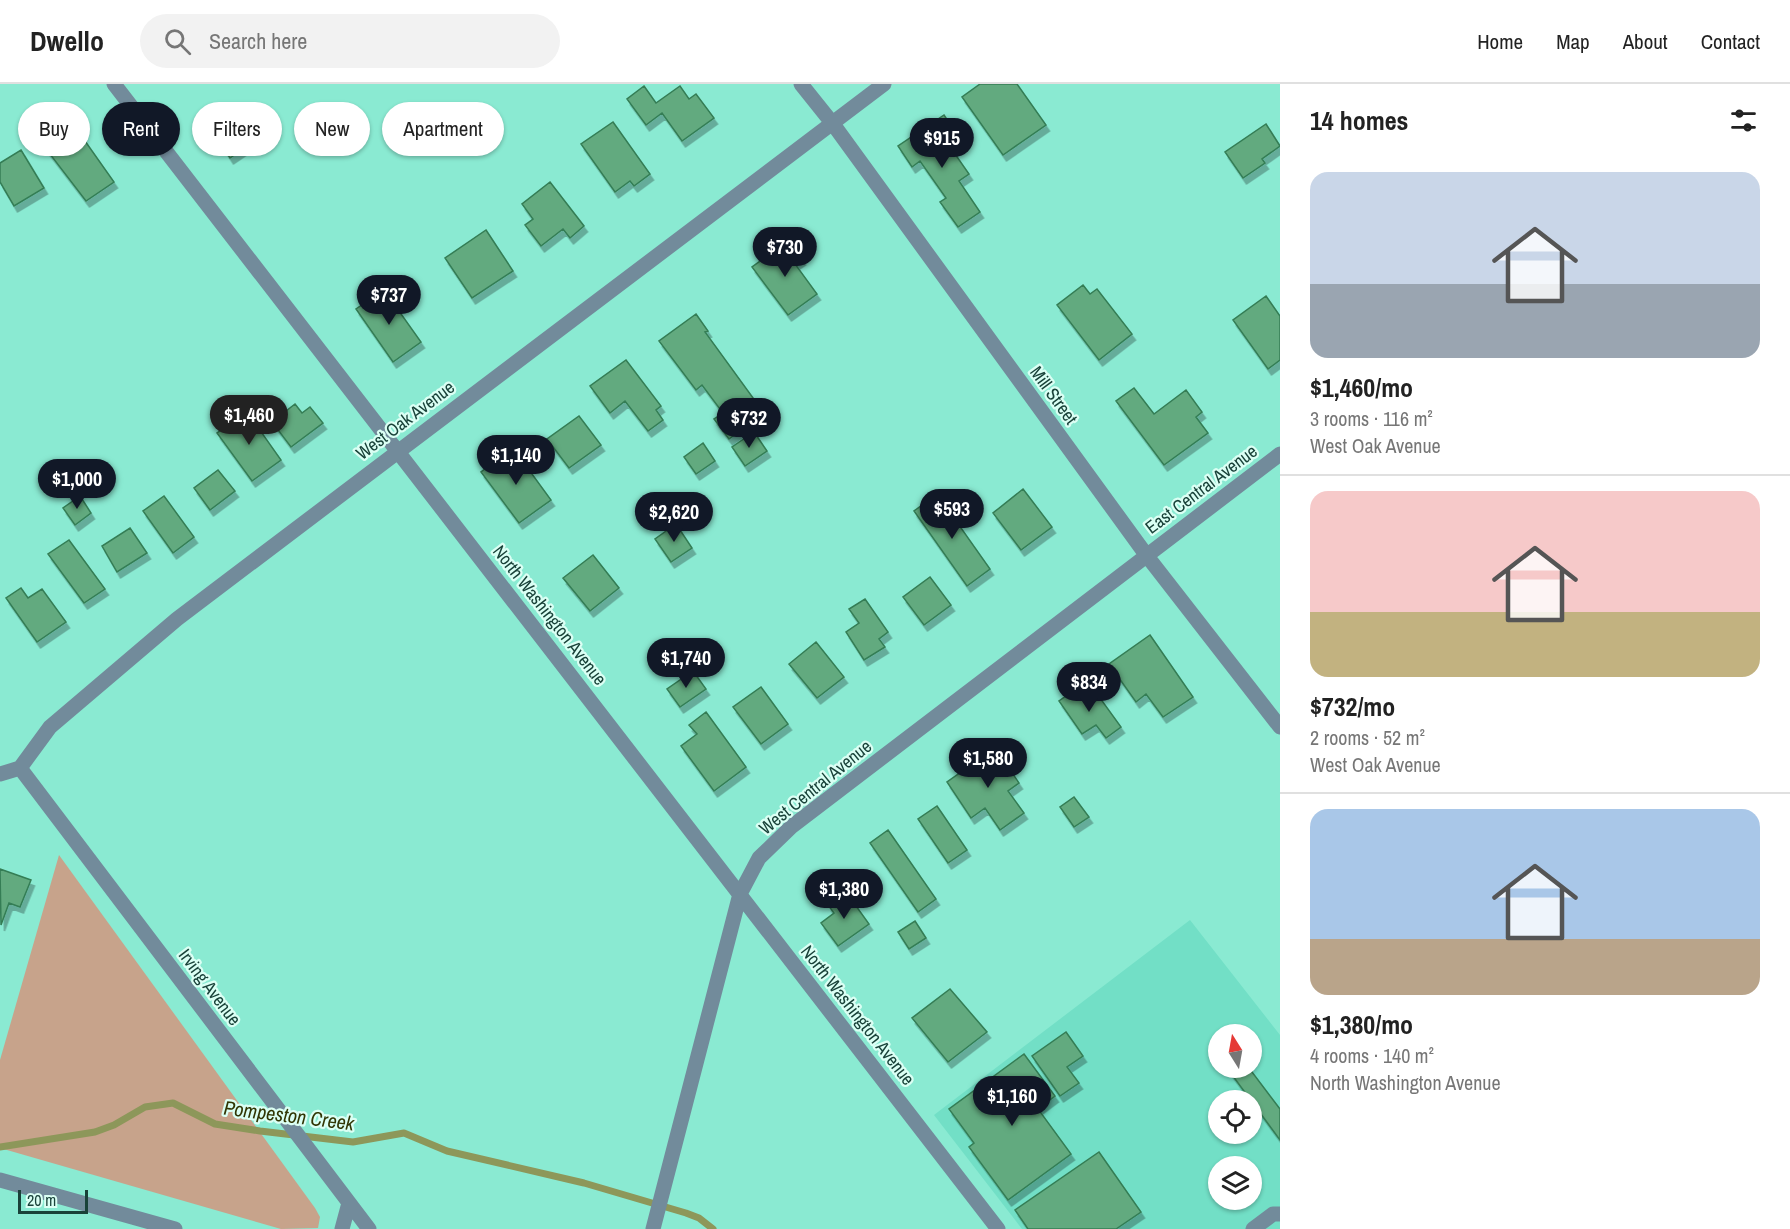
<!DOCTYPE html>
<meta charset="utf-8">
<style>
body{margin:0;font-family:"Archivo Narrow",sans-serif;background:#f2f2f2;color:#222;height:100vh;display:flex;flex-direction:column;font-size:22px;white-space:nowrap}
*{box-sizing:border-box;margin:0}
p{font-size:20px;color:#767676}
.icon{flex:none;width:33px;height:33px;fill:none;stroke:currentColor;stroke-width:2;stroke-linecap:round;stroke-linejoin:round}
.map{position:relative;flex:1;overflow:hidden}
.sheet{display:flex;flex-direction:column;background:#fff;width:510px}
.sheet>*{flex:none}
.guide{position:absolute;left:18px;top:18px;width:570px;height:54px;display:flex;gap:12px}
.needle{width:39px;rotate:349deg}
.controls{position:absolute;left:1208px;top:940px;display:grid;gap:12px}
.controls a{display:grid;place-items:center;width:54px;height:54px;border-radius:50%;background:#fff;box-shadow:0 2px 4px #0004;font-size:30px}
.scale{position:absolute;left:18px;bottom:15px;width:70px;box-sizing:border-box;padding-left:6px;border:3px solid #194239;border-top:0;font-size:16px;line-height:21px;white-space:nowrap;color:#194239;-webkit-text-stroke:4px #dbfff4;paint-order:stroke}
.price{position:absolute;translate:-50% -51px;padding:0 14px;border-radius:21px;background:#111827;color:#fff;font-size:20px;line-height:39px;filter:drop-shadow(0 2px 3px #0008)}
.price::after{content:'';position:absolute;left:50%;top:36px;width:18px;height:14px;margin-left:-9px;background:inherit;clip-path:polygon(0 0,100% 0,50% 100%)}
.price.selected{background:#222;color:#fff}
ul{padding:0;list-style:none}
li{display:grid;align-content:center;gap:12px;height:318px;padding:0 30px}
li+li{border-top:2px solid #e0e0e0}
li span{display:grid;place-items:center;height:186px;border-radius:18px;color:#555}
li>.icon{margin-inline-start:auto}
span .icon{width:108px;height:108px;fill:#fffc;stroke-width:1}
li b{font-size:26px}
h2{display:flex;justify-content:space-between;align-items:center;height:72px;padding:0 30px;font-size:26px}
.tag{padding:0 21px;border-radius:27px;background:#fff;box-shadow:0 2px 4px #0004;font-size:21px;line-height:54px}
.tag.selected{background:#111827;color:#fff}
header{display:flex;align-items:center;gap:36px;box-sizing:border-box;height:84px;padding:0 30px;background:#fff;border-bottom:2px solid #e0e0e0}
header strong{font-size:28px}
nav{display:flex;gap:33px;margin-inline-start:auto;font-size:21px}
.search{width:420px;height:54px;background:#f2f2f2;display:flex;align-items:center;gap:15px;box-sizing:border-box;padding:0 21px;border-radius:33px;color:#767676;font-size:22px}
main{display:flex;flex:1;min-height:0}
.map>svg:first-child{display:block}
</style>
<header>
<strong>Dwello</strong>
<div class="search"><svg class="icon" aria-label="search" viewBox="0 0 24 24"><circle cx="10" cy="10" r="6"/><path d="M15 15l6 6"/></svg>Search here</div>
<nav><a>Home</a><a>Map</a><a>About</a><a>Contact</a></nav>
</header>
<main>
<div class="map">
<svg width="1280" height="1145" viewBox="0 0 1280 1145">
<defs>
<filter id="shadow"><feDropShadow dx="3.5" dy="6" stdDeviation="0" flood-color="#0004"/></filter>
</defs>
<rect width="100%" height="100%" fill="#8aead2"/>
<path fill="#72dfc6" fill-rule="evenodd" d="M1190 836 1280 951V1145H1022L934 1031ZM1218 951H1251V984H1218ZM1218 1017H1251V1050H1218ZM1218 1083H1251V1116H1218Z"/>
<path fill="#c7a38b" d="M59 771 315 1124 320 1133 318 1144 281 1145 0 1064V976Z"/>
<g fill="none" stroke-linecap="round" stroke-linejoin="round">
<path stroke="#8d975a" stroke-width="7" d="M0 1063 95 1048 114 1041 145 1023 173 1019 215 1040 260 1047 353 1058 404 1049 447 1067 584 1099 686 1129 699 1134 713 1145"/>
</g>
<path fill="#62aa7f" stroke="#347d55" stroke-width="1.5" filter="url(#shadow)" d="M980 0H1017L1046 41 1003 71 962 13Z
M644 2 656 19 680 2 689 15 696 10 714 34 682 57 662 29 646 41 627 15Z
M944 31 950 40 939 47 969 90 959 97 980 128 958 143 940 118 946 114 920 77 912 83 898 62Z
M253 34 264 51 230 74 219 57Z
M613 38 650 90 634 102 630 97 615 108 581 60Z
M73 40 114 98 86 117 43 61Z
M1266 40 1280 62 1262 75 1265 79 1243 94 1225 68Z
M21 66 44 104 14 122 0 98V79Z
M550 98 584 142 570 154 563 145 541 162 525 141 533 135 522 120Z
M486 146 513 187 472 214 445 174Z
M789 156 802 175 795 180 817 210 788 231 752 183Z
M1083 201 1090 210 1097 205 1132 250 1099 276 1057 221Z
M384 206 421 258 393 278 356 225Z
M1266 212 1280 232V276L1268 285 1233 236Z
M696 230 708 247 705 248 764 329 729 355 714 335 723 329 702 301 696 306 659 257Z
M626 276 661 322 656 326 663 336 648 347 625 317 610 329 590 302Z
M1134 304 1154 330 1186 306 1202 328 1196 333 1208 349 1164 381 1116 317Z
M295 320 302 329 310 323 323 339 291 363 272 338Z
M247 328 281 376 252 397 217 349Z
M579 332 601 361 569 384 547 355Z
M754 348 767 367 745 382 732 363Z
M703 359 715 377 696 390 684 373Z
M513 364 551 416 519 439 481 388Z
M218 386 235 407 210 426 194 404Z
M1023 405 1052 443 1021 466 993 429Z
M937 410 990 485 967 502 914 427Z
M80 412 91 429 75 441 63 424Z
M164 412 194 453 173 469 143 427Z
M676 440 692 464 671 478 655 455Z
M130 444 147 469 117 488 102 462Z
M69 456 105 505 84 519 48 470Z
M593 471 619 504 590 527 563 494Z
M930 493 951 521 924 541 903 513Z
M21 504 28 514 42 505 66 538 37 558 6 514Z
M865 515 888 548 879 555 885 563 864 576 846 548 859 539 849 525Z
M1150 551 1193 613 1163 633 1146 610 1136 618 1109 580Z
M816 558 844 593 817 614 789 580Z
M693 587 706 605 680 623 667 605Z
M1080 602 1093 619 1100 614 1121 643 1106 654 1096 641 1082 650 1059 617Z
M761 603 788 640 761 660 733 623Z
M706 628 746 683 714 707 681 662 697 650 689 641Z
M995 664 1019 699 1008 707 1024 729 1000 746 985 724 971 734 947 698Z
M1074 713 1089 733 1074 743 1060 723Z
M937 722 967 766 948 779 918 735Z
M888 746 936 815 918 828 870 759Z
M0 785 31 796 20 823 9 819 1 841Z
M846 808 869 840 838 862 821 839 834 829 828 821Z
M915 837 926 854 909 865 898 848Z
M950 905 987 948 948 978 912 934Z
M1066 948 1083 972 1067 983 1079 999 1060 1012 1032 972Z
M1024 970 1055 1012 1038 1025 1071 1070 1008 1116 969 1063 974 1059 949 1025Z
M1227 984H1249L1280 1025V1056Z
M1099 1068 1141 1128 1116 1145H1028L1015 1126Z"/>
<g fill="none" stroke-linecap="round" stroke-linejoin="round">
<path stroke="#728b9b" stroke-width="15" d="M114 0 998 1145
M801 0 833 40 1147 472 1280 643
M20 684 50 643 177 535 884 0
M20 684 369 1145
M0 690 20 684
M0 1096 175 1145
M342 1145 349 1119
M653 1145 740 810 759 774 791 743 1280 370
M1253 1145 1273 1130H1280"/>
</g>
<g text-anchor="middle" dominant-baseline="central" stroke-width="4.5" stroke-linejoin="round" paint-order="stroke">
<g font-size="18" fill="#194239" stroke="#dbfff4">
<text transform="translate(1054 311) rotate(54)">Mill Street</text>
<text transform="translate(405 336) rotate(-37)">West Oak Avenue</text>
<text transform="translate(1201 405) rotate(-37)">East Central Avenue</text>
<text transform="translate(550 531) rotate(52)">North Washington Avenue</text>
<text transform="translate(815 703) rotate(-39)">West Central Avenue</text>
<text transform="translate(210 903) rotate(53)">Irving Avenue</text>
<text transform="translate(858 931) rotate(52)">North Washington Avenue</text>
</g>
<g font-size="20" font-style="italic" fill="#303503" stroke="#dbfff4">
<text transform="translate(289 1031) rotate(7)">Pompeston Creek</text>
</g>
</g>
</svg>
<div class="controls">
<a><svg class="needle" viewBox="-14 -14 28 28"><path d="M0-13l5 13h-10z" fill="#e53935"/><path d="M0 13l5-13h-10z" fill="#767676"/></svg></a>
<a><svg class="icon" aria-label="locate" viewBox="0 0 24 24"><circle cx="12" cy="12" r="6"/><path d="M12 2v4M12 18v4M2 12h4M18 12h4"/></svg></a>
<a><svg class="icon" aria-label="layers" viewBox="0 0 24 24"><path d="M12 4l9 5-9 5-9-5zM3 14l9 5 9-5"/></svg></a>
</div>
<div class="scale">20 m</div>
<b class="price" style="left:942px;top:85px">$915</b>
<b class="price" style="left:785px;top:194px">$730</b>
<b class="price" style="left:389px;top:242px">$737</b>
<b class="price selected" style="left:249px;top:362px">$1,460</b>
<b class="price" style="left:749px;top:365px">$732</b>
<b class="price" style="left:516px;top:402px">$1,140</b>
<b class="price" style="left:77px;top:426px">$1,000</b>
<b class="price" style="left:952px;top:456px">$593</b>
<b class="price" style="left:674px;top:459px">$2,620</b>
<b class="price" style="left:686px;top:605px">$1,740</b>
<b class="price" style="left:1089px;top:629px">$834</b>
<b class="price" style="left:988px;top:705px">$1,580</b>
<b class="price" style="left:844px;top:836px">$1,380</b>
<b class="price" style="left:1012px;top:1043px">$1,160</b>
<div class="guide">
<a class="tag">Buy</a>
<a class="tag selected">Rent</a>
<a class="tag">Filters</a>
<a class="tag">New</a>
<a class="tag">Apartment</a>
</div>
</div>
<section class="sheet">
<h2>14 homes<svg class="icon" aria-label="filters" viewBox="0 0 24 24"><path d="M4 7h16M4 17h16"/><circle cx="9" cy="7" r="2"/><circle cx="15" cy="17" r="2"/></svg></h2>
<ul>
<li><span style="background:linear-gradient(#c9d6e8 60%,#9aa5b1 0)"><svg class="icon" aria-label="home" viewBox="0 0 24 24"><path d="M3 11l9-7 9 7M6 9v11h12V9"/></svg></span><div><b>$1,460/mo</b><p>3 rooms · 116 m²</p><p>West Oak Avenue</p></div></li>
<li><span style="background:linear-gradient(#f6c9c9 65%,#c2b280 0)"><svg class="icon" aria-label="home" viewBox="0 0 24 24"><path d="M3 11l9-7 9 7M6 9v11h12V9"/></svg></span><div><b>$732/mo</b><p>2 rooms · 52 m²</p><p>West Oak Avenue</p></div></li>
<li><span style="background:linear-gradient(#a9c7e8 70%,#b9a48a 0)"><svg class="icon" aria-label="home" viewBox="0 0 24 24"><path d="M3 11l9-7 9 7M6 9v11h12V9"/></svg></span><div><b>$1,380/mo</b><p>4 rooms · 140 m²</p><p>North Washington Avenue</p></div></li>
</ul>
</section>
</main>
